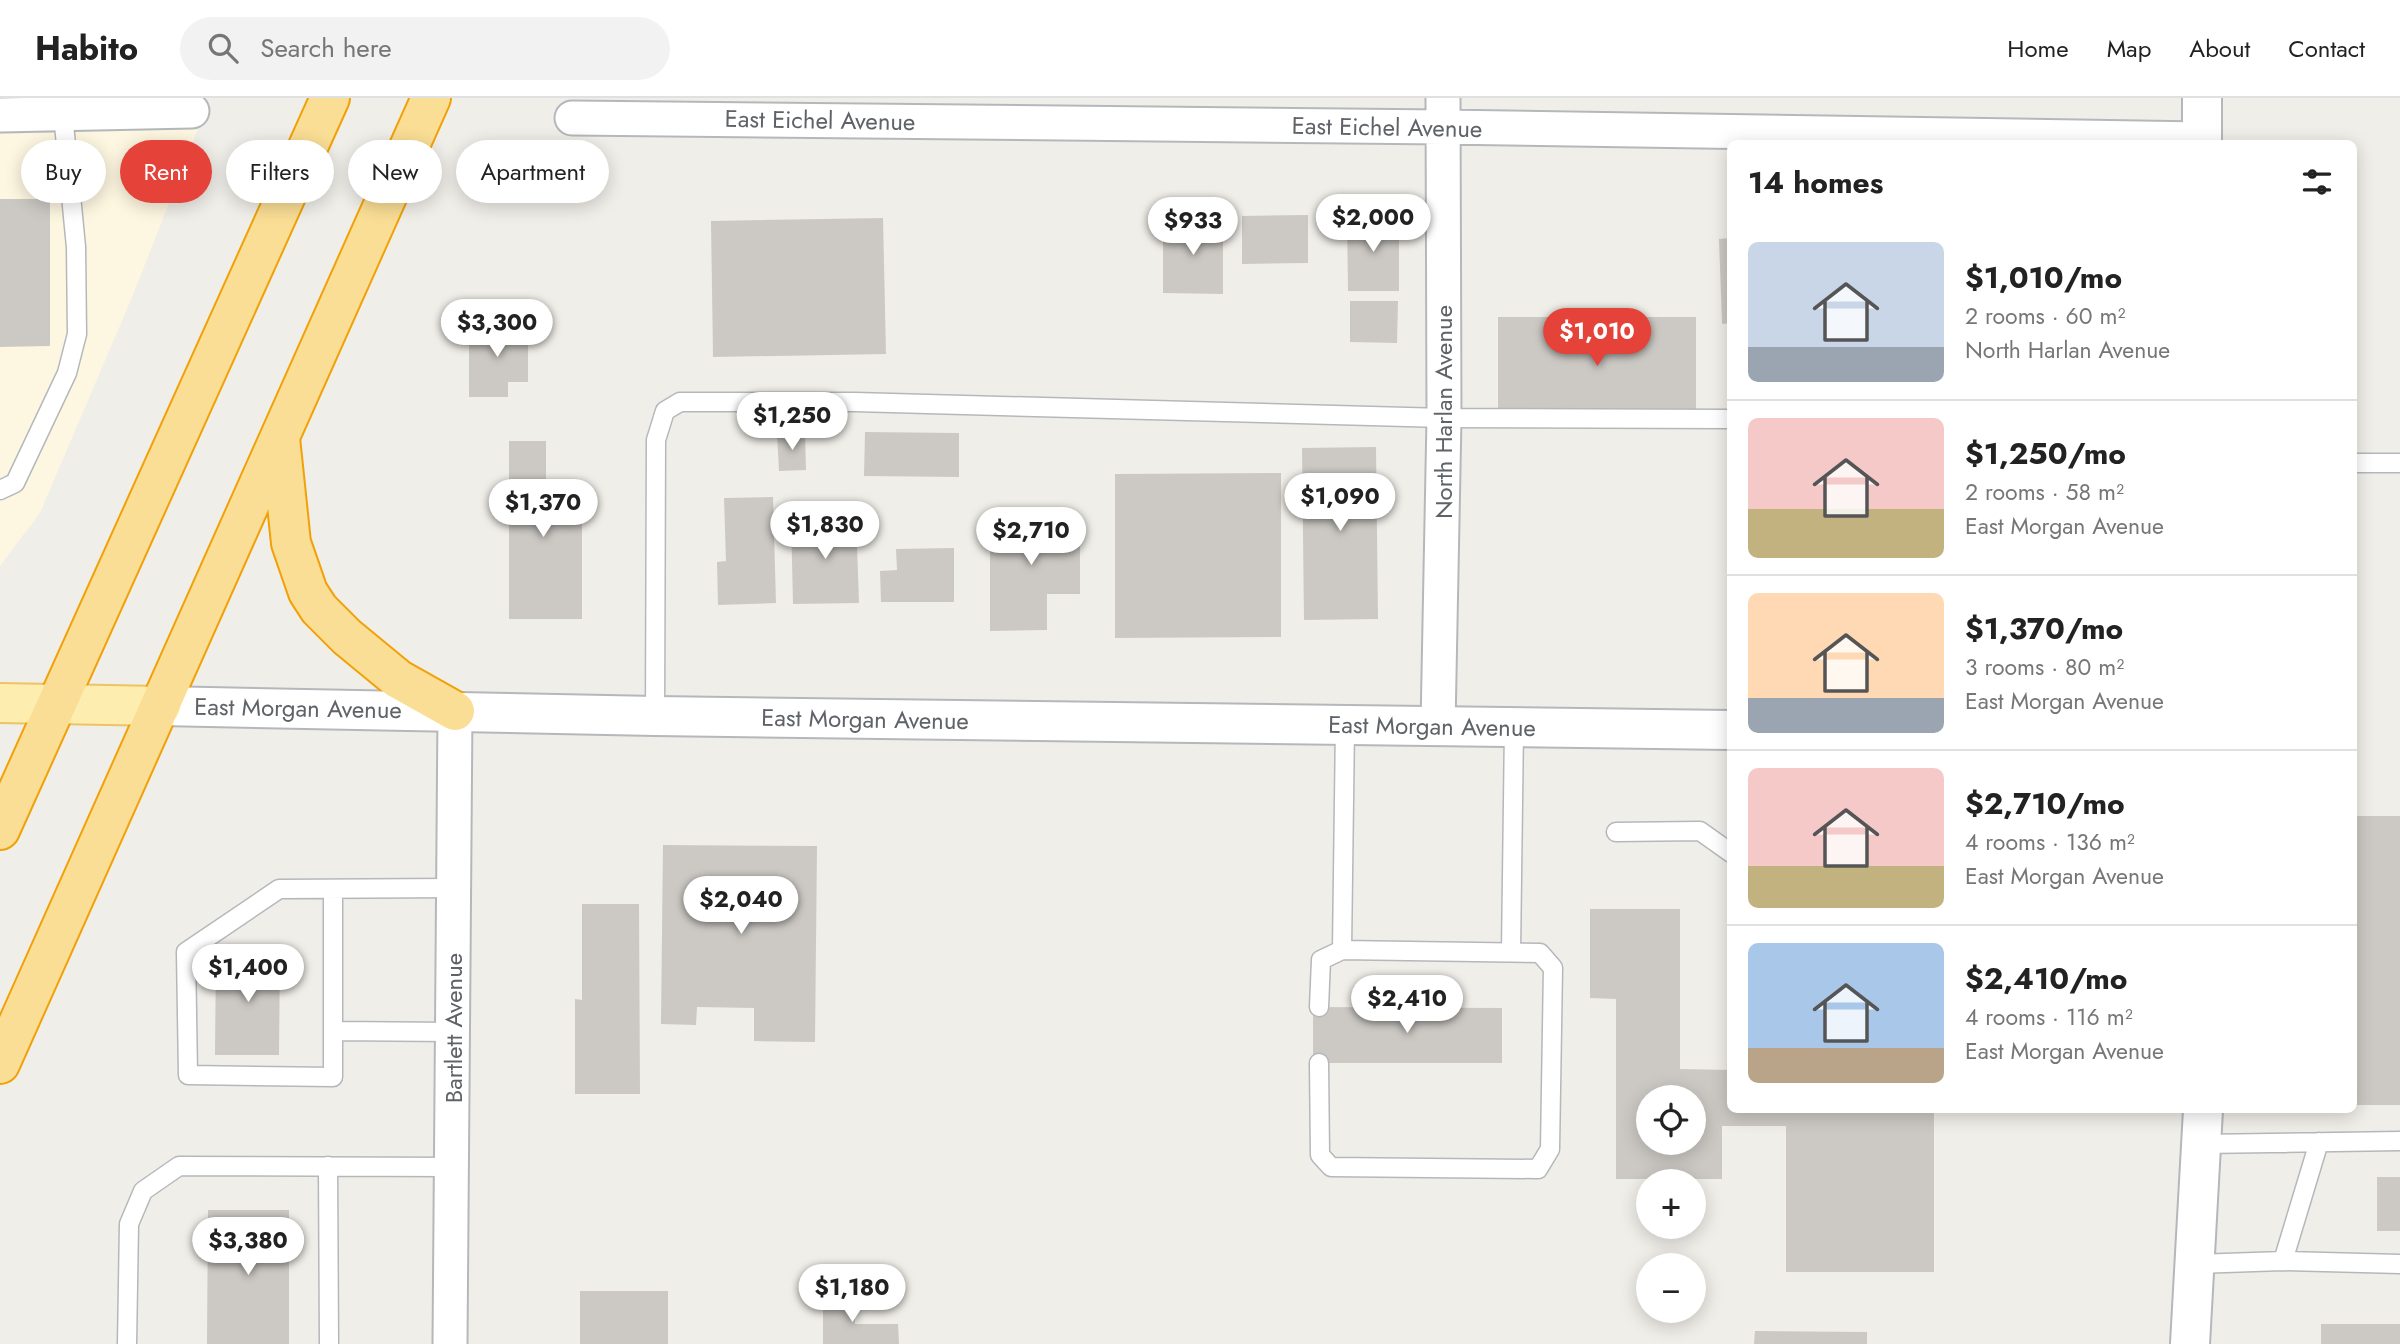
<!DOCTYPE html>
<meta charset="utf-8">
<style>
body{margin:0;font-family:Jost,sans-serif;background:#f2f2f2;color:#222;height:100vh;display:flex;flex-direction:column;font-size:26px;white-space:nowrap}
*{box-sizing:border-box;margin:0}
p{font-size:23px;color:#767676}
.icon{flex:none;width:38px;height:38px;fill:none;stroke:currentColor;stroke-width:2;stroke-linecap:round;stroke-linejoin:round}
.map{position:relative;flex:1;overflow:hidden}
.side{position:absolute;left:1727px;top:42px;width:630px;height:973px;display:flex;flex-direction:column;background:#fff;border-radius:10px;box-shadow:0 4px 18px #0003}
.side>*{flex:none}
.top-card{position:absolute;left:21px;top:42px;width:665px;height:63px;display:flex;gap:14px}
.tools{position:absolute;left:1636px;top:987px;display:grid;gap:14px}
.tools a{display:grid;place-items:center;width:70px;height:70px;border-radius:50%;background:#fff;box-shadow:0 4px 18px #0003;font-size:35px}
.price{position:absolute;translate:-50% -60px;padding:0 16px;border-radius:24px;background:#fff;color:#222;font-size:23px;line-height:46px;filter:drop-shadow(0 2px 4px #0008)}
.price::after{content:'';position:absolute;left:50%;top:42px;width:21px;height:16px;margin-left:-10px;background:inherit;clip-path:polygon(0 0,100% 0,50% 100%)}
.price.selected{background:#e54239;color:#fff}
ul{padding:0;list-style:none}
li{display:flex;align-items:center;gap:21px;height:175px;padding:0 21px}
li+li{border-top:2px solid #e0e0e0}
li span{display:grid;place-items:center;flex:none;width:196px;height:140px;border-radius:10px;color:#555}
li>.icon{margin-inline-start:auto}
span .icon{width:84px;height:84px;fill:#fffc;stroke-width:1}
li b{font-size:30px}
h2{display:flex;justify-content:space-between;align-items:center;height:84px;padding:0 21px;font-size:30px}
.chip{padding:0 24px;border-radius:32px;background:#fff;box-shadow:0 4px 18px #0003;font-size:24px;line-height:63px}
.chip.selected{background:#e54239;color:#fff}
header{display:flex;align-items:center;gap:42px;box-sizing:border-box;height:98px;padding:0 35px;background:#fff;border-bottom:2px solid #e0e0e0}
header strong{font-size:33px}
nav{display:flex;gap:38px;margin-inline-start:auto;font-size:24px}
.search{width:490px;height:63px;background:#f2f2f2;display:flex;align-items:center;gap:18px;box-sizing:border-box;padding:0 24px;border-radius:38px;color:#767676;font-size:26px}
.map>svg:first-child{display:block}
</style>
<header>
<strong>Habito</strong>
<div class="search"><svg class="icon" aria-label="search" viewBox="0 0 24 24"><circle cx="10" cy="10" r="6"/><path d="M15 15l6 6"/></svg>Search here</div>
<nav><a>Home</a><a>Map</a><a>About</a><a>Contact</a></nav>
</header>
<div class="map">
<svg width="2400" height="1246" viewBox="0 0 2400 1246">
<rect width="100%" height="100%" fill="#f0eee8"/>
<path fill="#fdf6e0" d="M198 31 133 197 40 415 0 468V36Z"/>
<path fill="#ccc9c4" fill-rule="evenodd" d="M0 101H50V248L0 249Z
M1308 117V165L1242 166V118Z
M1347 119H1399V193H1348Z
M883 120 886 256 713 259 711 123Z
M1163 122H1223V196L1163 195Z
M1731 140V225L1722 226 1719 141Z
M1350 203H1398L1397 245 1350 244Z
M1498 219H1696V320H1498Z
M469 227H528V284H508V299H469Z
M805 334 806 372 779 373 777 336Z
M865 334 959 335V379L864 378Z
M509 343H546V383H582V521H509Z
M1376 349 1378 521 1304 522 1302 350Z
M1281 375V539L1115 540V376Z
M773 399 776 505 718 507 717 464 726 463 724 400Z
M990 416H1080V496H1047V532L990 533Z
M856 419 859 505 793 506 791 421Z
M954 450V504H881L880 473 897 472 896 451Z
M2354 718H2400V1007H2354Z
M663 747 817 748 815 944 754 943V910L697 909 696 927 661 926Z
M582 806H639L640 996H575V901L582 902Z
M1590 811H1680V971L1731 972V1012H1934V1174H1786V1028H1722V1081H1616V901L1590 900ZM1648 999H1694V1045H1648Z
M216 855H280L279 957H215Z
M1313 909 1502 910V965H1313Z
M2377 1079H2400V1133H2377Z
M208 1112H289V1246H207Z
M580 1193H668V1246H580Z
M854 1195 855 1226H898L899 1246H823V1196Z
M2321 1226H2400V1246H2321Z
M1755 1233 1867 1234V1246H1754Z"/>
<g fill="none" stroke-linecap="round" stroke-linejoin="round">
<defs>
<path id="lane" d="M2354 365H2400
M0 392 15 385 67 275 77 236 76 149 63 16
M655 618 656 342 665 313 680 304H855L1444 320 1731 321
M1616 734 1700 733 1731 755
M333 791V979L188 977 186 854 279 791 454 790
M1511 854 1514 629
M1319 909 1321 862 1342 852
M333 933 453 934
M1319 965 1320 1057 1331 1069 1538 1071 1550 1051 1553 870 1540 855 1342 852 1345 627
M2202 1046 2400 1043
M328 1068 329 1246
M2283 1163 2400 1166
M2196 1166 2283 1163 2319 1044
M127 1246 129 1126 143 1093 179 1068 452 1069"/>
<path id="street" d="M0 17 192 13
M572 20 1443 29 2202 41
M1438 628 1444 320 1443 0
M450 1246 455 613"/>
<path id="secondary" d="M2202 0V46
M161 608 655 618 1731 632
M2190 1246 2203 1012"/>
<path id="primary" d="M0 605 161 608"/>
<path id="highway" d="M280 340 291 445 308 494 319 511 347 539 398 581 455 613
M0 732 330 0
M0 966 431 0"/>
</defs>
<use href="#lane" stroke="#b5b8bb" stroke-width="21"/>
<use href="#street" stroke="#b5b8bb" stroke-width="37"/>
<use href="#secondary" stroke="#b4b7bb" stroke-width="42"/>
<use href="#primary" stroke="#eec363" stroke-width="42"/>
<use href="#highway" stroke="#f1a107" stroke-width="42"/>
<use href="#lane" stroke="#fff" stroke-width="18"/>
<use href="#street" stroke="#fff" stroke-width="33"/>
<use href="#secondary" stroke="#fff" stroke-width="38"/>
<use href="#primary" stroke="#fdeeb0" stroke-width="38"/>
<use href="#highway" stroke="#fade95" stroke-width="38"/>
</g>
<g text-anchor="middle" dominant-baseline="central" stroke-width="5" stroke-linejoin="round" paint-order="stroke">
<g font-size="24" fill="#5f6367" stroke="#fff">
<text transform="translate(820 22) rotate(1)">East Eichel Avenue</text>
<text transform="translate(1387 29) rotate(1)">East Eichel Avenue</text>
<text transform="translate(1443 314) rotate(-90)">North Harlan Avenue</text>
<text transform="translate(298 610) rotate(1)">East Morgan Avenue</text>
<text transform="translate(865 621) rotate(1)">East Morgan Avenue</text>
<text transform="translate(1432 628) rotate(1)">East Morgan Avenue</text>
<text transform="translate(453 930) rotate(-90)">Bartlett Avenue</text>
</g>
</g>
</svg>
<div class="tools">
<a><svg class="icon" aria-label="locate" viewBox="0 0 24 24"><circle cx="12" cy="12" r="6"/><path d="M12 2v4M12 18v4M2 12h4M18 12h4"/></svg></a>
<a>+</a>
<a>−</a>
</div>
<b class="price" style="left:1373px;top:156px">$2,000</b>
<b class="price" style="left:1193px;top:159px">$933</b>
<b class="price" style="left:497px;top:261px">$3,300</b>
<b class="price selected" style="left:1597px;top:270px">$1,010</b>
<b class="price" style="left:792px;top:354px">$1,250</b>
<b class="price" style="left:1340px;top:435px">$1,090</b>
<b class="price" style="left:543px;top:441px">$1,370</b>
<b class="price" style="left:825px;top:463px">$1,830</b>
<b class="price" style="left:1031px;top:469px">$2,710</b>
<b class="price" style="left:741px;top:838px">$2,040</b>
<b class="price" style="left:248px;top:906px">$1,400</b>
<b class="price" style="left:1407px;top:937px">$2,410</b>
<b class="price" style="left:248px;top:1179px">$3,380</b>
<b class="price" style="left:852px;top:1226px">$1,180</b>
<div class="top-card">
<a class="chip">Buy</a>
<a class="chip selected">Rent</a>
<a class="chip">Filters</a>
<a class="chip">New</a>
<a class="chip">Apartment</a>
</div>
<section class="side">
<h2>14 homes<svg class="icon" aria-label="filters" viewBox="0 0 24 24"><path d="M4 7h16M4 17h16"/><circle cx="9" cy="7" r="2"/><circle cx="15" cy="17" r="2"/></svg></h2>
<ul>
<li><span style="background:linear-gradient(#c9d6e8 75%,#9aa5b1 0)"><svg class="icon" aria-label="home" viewBox="0 0 24 24"><path d="M3 11l9-7 9 7M6 9v11h12V9"/></svg></span><div><b>$1,010/mo</b><p>2 rooms · 60 m²</p><p>North Harlan Avenue</p></div></li>
<li><span style="background:linear-gradient(#f6c9c9 65%,#c2b280 0)"><svg class="icon" aria-label="home" viewBox="0 0 24 24"><path d="M3 11l9-7 9 7M6 9v11h12V9"/></svg></span><div><b>$1,250/mo</b><p>2 rooms · 58 m²</p><p>East Morgan Avenue</p></div></li>
<li><span style="background:linear-gradient(#ffd9b3 75%,#9aa5b1 0)"><svg class="icon" aria-label="home" viewBox="0 0 24 24"><path d="M3 11l9-7 9 7M6 9v11h12V9"/></svg></span><div><b>$1,370/mo</b><p>3 rooms · 80 m²</p><p>East Morgan Avenue</p></div></li>
<li><span style="background:linear-gradient(#f6c9c9 70%,#c2b280 0)"><svg class="icon" aria-label="home" viewBox="0 0 24 24"><path d="M3 11l9-7 9 7M6 9v11h12V9"/></svg></span><div><b>$2,710/mo</b><p>4 rooms · 136 m²</p><p>East Morgan Avenue</p></div></li>
<li><span style="background:linear-gradient(#a9c7e8 75%,#b9a48a 0)"><svg class="icon" aria-label="home" viewBox="0 0 24 24"><path d="M3 11l9-7 9 7M6 9v11h12V9"/></svg></span><div><b>$2,410/mo</b><p>4 rooms · 116 m²</p><p>East Morgan Avenue</p></div></li>
</ul>
</section>
</div>
